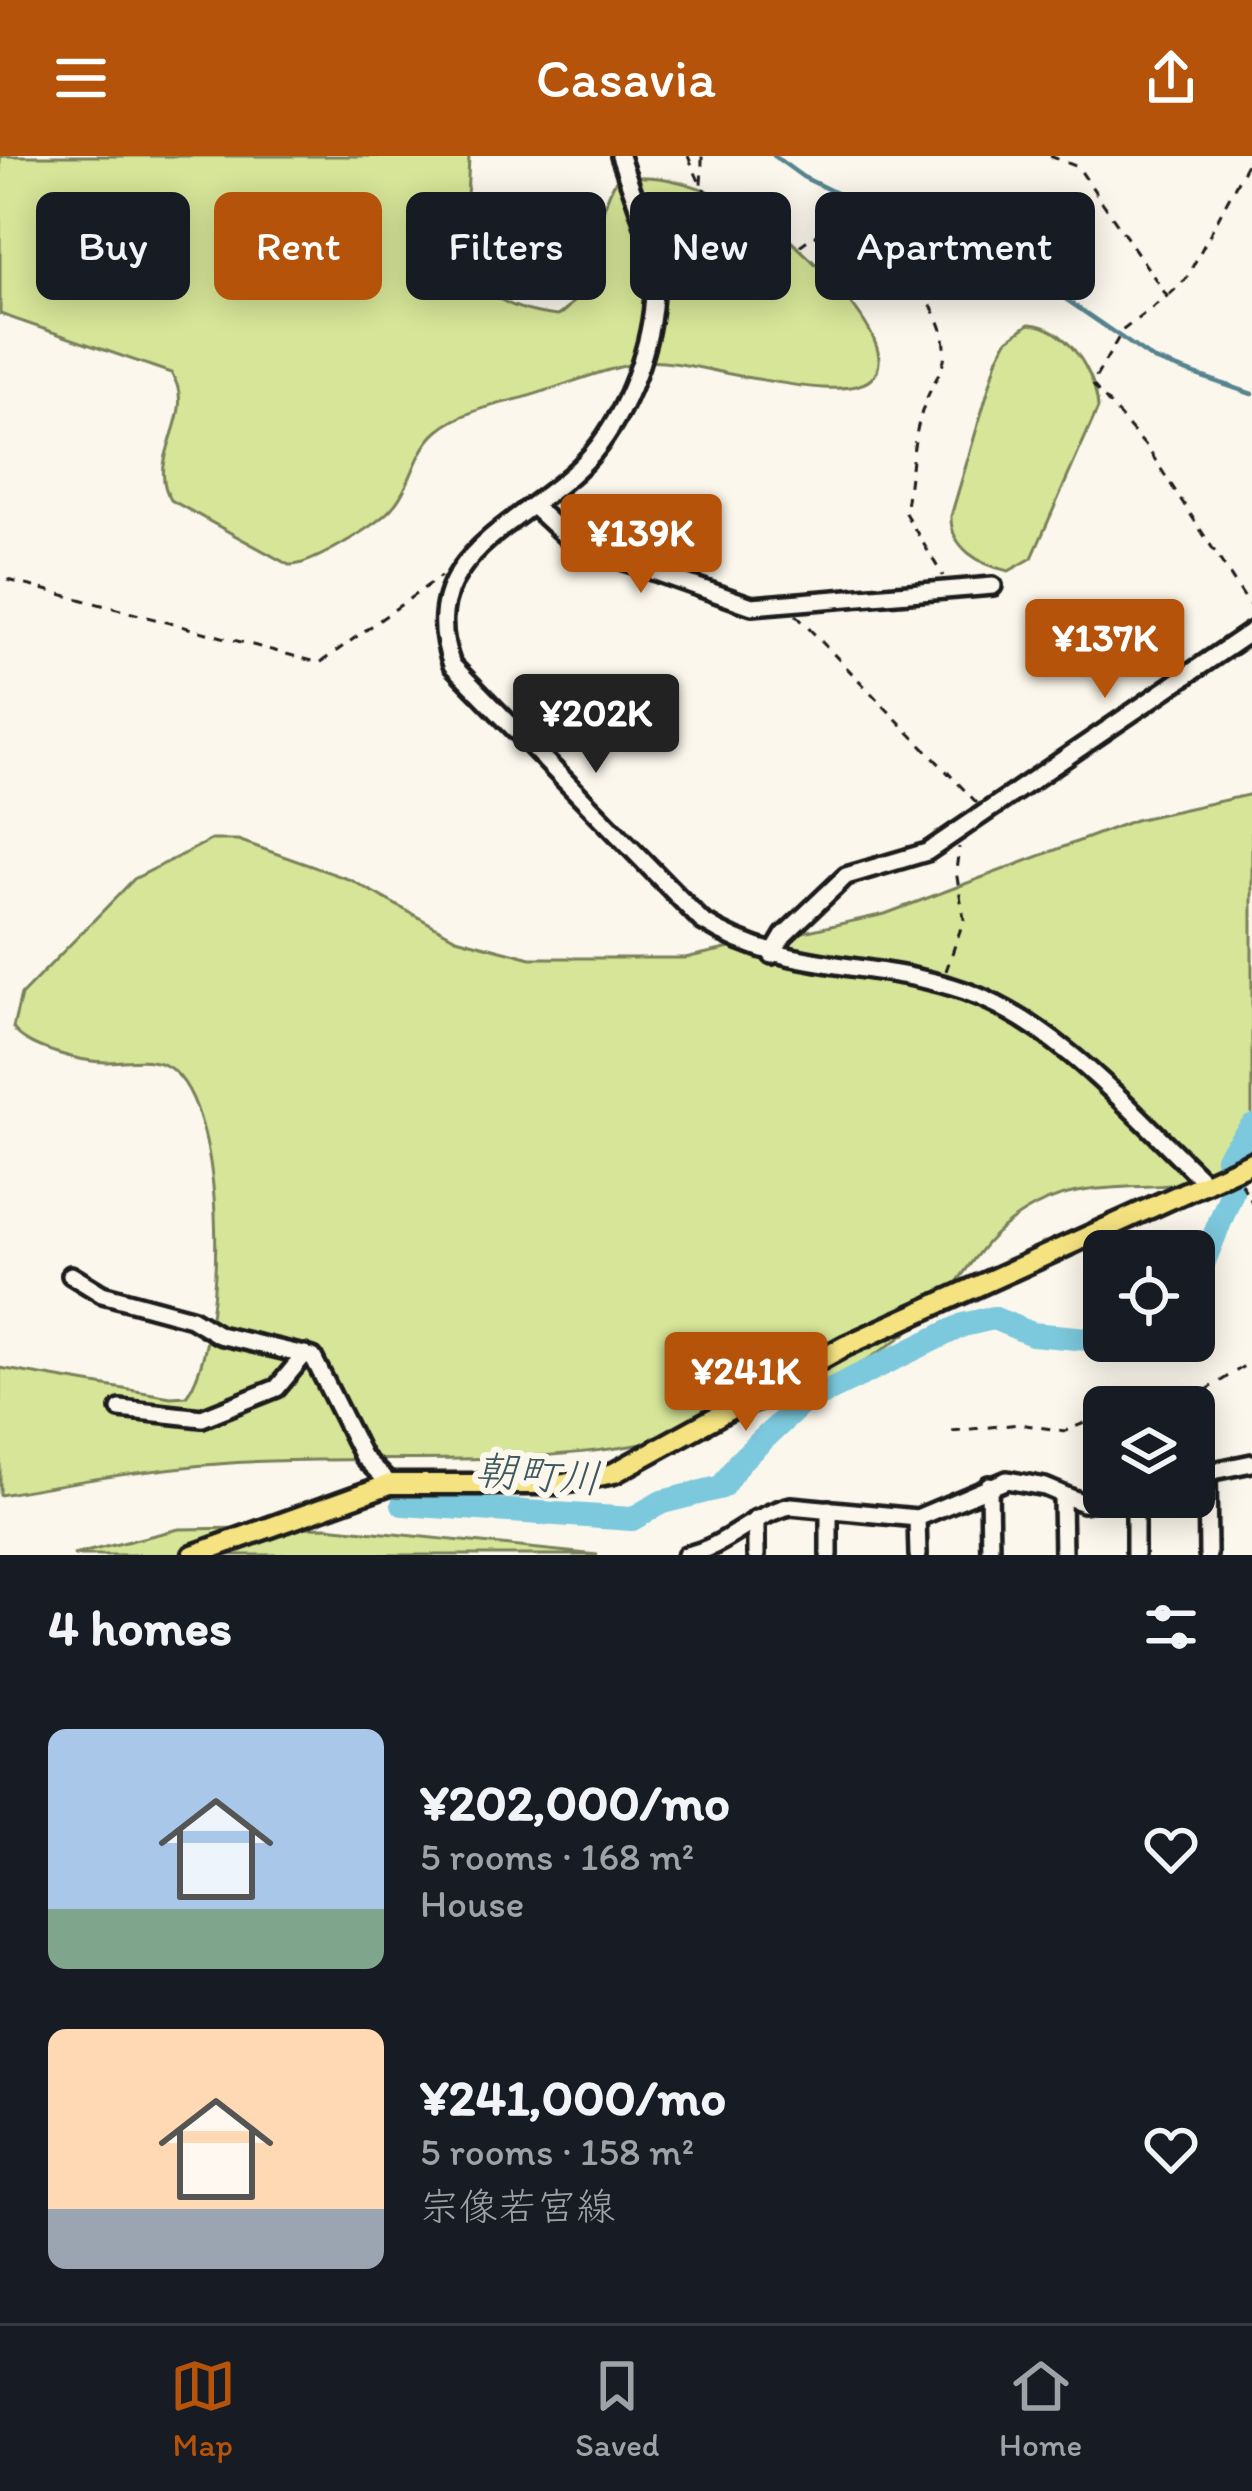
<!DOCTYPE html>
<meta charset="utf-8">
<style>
body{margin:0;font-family:Itim,"Klee One",sans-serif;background:#20242c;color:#f1f3f6;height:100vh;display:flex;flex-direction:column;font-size:45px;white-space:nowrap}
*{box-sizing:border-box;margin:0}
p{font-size:39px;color:#9ea1a6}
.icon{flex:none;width:66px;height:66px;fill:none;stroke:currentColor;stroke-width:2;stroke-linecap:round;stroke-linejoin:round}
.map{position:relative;height:1399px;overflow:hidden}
.sheet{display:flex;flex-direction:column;background:#171b24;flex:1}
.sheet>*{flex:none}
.banner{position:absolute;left:36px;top:36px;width:1182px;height:108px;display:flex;gap:24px}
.tools{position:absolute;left:1083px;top:1074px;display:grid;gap:24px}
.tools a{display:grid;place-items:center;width:132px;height:132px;border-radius:18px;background:#171b24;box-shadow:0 6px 30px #0003;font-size:60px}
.price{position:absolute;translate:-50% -102px;padding:0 27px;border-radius:12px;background:#b45309;color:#fff;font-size:39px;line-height:78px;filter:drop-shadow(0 3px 6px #0008)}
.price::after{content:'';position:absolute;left:50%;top:72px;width:36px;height:27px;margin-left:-18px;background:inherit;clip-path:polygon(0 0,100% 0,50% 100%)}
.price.on{background:#222;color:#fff}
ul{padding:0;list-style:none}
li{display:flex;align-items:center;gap:36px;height:300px;padding:0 48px}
li span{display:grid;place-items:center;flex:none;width:336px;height:240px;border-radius:18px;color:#555}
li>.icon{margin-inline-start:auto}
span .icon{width:144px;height:144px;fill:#fffc;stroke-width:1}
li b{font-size:51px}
h2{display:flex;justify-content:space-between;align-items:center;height:144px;padding:0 48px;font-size:51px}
.pill{padding:0 42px;border-radius:18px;background:#171b24;box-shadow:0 6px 30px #0003;font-size:42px;line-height:108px}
.pill.on{background:#b45309;color:#fff}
header{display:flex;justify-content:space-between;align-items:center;height:156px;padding:0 48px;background:#b45309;color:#fff;font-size:54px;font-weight:600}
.tabs{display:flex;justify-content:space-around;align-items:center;height:168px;border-top:3px solid #363941;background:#171b24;font-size:33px;color:#9ea1a6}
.tabs a{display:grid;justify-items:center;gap:6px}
.tabs .on{color:#b45309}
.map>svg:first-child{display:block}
</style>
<header><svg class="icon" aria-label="menu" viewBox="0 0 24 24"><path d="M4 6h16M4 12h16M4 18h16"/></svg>Casavia<svg class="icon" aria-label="share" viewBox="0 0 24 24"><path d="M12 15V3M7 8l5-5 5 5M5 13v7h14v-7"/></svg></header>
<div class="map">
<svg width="1252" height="1399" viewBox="0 0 1252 1399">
<rect width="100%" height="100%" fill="#fbf7ec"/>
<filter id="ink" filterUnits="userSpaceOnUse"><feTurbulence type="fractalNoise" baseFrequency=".00833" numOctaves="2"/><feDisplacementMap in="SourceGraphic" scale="24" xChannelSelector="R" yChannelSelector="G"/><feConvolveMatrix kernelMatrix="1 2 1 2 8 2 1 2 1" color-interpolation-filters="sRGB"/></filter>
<g filter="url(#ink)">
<path fill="#d6e598" stroke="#79805a" stroke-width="3" d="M0 0H469C466 86 449 147 557 160 600 134 591 65 616 24 658 12 718 36 755 57 785 75 912 188 871 223 847 243 774 225 745 221 714 216 667 201 637 207 595 215 555 234 514 244 489 250 458 258 438 275 414 295 412 331 391 353 376 369 310 411 289 409L171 344C144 301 200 259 171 217L0 158Z
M1029 168C1067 170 1096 217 1098 252L1032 402 1009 415C980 409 950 392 951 360L998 201 1007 184Z
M1252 638V1006C1189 1048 1102 1014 1034 1051 979 1081 976 1107 940 1147 909 1180 854 1214 813 1234 635 1320 460 1299 270 1305 178 1308 90 1323 0 1339V1212L171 1241 186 1240C227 1189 229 952 170 912 151 899 127 906 106 906 82 906 26 892 13 872L21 839 134 723 211 684H238L351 724 456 782 531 802H685L885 758 1135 664Z
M326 1371 598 1399H73L179 1373Z"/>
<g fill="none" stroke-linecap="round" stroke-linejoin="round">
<path stroke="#56838f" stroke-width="4.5" d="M774 0 803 21 873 55 972 80 1018 134 1061 140 1154 204 1252 238"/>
<path stroke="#7cc8dc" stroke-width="24" d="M1194 1130 1232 1036 1227 1002 1252 970
M403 1348 632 1363 662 1346 722 1331 739 1306 801 1248 963 1169 993 1162 1032 1178 1088 1183 1104 1171"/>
<defs>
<path id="minor" d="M620 0C634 42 656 89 654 134 653 188 627 256 593 297 535 366 410 396 452 509L702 765C787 819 874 803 965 835 1060 869 1135 960 1207 1028
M533 350 573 387 752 450 993 430
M772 799 784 779 846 720 927 696 1252 475
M71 1119 102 1138 191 1162 219 1179 313 1201 363 1301 390 1328
M120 1253 202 1262 277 1232 305 1198
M1207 1315 1208 1399
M1194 1319 1252 1307
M989 1329 990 1399
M1062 1341 1063 1399
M1135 1341V1399
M829 1353V1399
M917 1362 918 1399
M756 1363V1399
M686 1399C727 1391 751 1359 791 1350L917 1362 1007 1324 1045 1331 1083 1347 1123 1341"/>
<path id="major" d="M193 1399 390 1328H559L614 1317 845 1190 1252 1006"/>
</defs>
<use href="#minor" stroke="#1c1c1c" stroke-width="24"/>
<use href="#major" stroke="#1c1c1c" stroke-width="27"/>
<path stroke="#1c1c1c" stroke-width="3" stroke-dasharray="9 9" stroke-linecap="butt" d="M688 0 702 32 746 60 780 100C798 97 807 77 828 77 877 77 947 146 945 195 945 213 931 229 925 247 912 280 911 322 905 357L943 420
M1050 0 1078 11 1167 140 1123 174 1092 228 1148 293 1252 453
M670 130C694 89 702 47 702 0
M1169 139 1186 123 1251 0
M8 424 320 507 441 420
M796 459 977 647
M946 815 964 763 956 715 959 691
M1241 1027 1252 1046
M1119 1251 1151 1243 1191 1244 1252 1205
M952 1275 1019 1268 1065 1275 1104 1259"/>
<use href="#minor" stroke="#fbf7ec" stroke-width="15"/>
<use href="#major" stroke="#f5e382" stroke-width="18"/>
</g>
</g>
<g text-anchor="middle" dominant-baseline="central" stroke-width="12" stroke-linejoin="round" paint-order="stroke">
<g font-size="42" font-style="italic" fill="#3e585f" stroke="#fbf7ec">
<text transform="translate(538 1318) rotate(4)">朝町川</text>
</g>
</g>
</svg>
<div class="tools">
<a><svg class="icon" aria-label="locate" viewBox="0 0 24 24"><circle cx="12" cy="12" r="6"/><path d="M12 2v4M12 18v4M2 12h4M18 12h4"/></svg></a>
<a><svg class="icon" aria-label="layers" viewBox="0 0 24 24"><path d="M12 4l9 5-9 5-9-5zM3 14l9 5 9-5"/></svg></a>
</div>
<b class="price" style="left:641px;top:440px">¥139K</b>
<b class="price" style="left:1105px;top:545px">¥137K</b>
<b class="price on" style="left:596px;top:620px">¥202K</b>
<b class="price" style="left:746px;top:1278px">¥241K</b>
<div class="banner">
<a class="pill">Buy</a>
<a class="pill on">Rent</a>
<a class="pill">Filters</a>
<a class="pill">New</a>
<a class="pill">Apartment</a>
</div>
</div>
<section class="sheet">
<h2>4 homes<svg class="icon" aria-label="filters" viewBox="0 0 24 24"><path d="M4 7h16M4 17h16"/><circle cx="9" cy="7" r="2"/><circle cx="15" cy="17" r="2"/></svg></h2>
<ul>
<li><span style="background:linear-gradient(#a9c7e8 75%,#7fa58c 0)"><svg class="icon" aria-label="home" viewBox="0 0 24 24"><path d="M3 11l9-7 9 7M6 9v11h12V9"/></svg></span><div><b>¥202,000/mo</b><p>5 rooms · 168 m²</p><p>House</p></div><svg class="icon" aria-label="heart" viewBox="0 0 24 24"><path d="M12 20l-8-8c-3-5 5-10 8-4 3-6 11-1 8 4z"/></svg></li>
<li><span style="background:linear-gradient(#ffd9b3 75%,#9aa5b1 0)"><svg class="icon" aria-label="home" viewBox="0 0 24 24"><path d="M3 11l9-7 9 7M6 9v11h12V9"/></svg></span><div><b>¥241,000/mo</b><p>5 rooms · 158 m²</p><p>宗像若宮線</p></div><svg class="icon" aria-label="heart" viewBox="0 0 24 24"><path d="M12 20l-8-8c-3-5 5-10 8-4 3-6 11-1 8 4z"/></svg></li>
</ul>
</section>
<nav class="tabs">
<a class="on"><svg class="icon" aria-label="map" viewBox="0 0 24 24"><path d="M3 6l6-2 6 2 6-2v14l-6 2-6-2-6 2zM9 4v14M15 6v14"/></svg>Map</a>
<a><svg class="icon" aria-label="saved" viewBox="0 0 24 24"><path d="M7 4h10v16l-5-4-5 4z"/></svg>Saved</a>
<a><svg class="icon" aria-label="home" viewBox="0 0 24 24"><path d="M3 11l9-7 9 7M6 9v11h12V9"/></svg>Home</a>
</nav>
